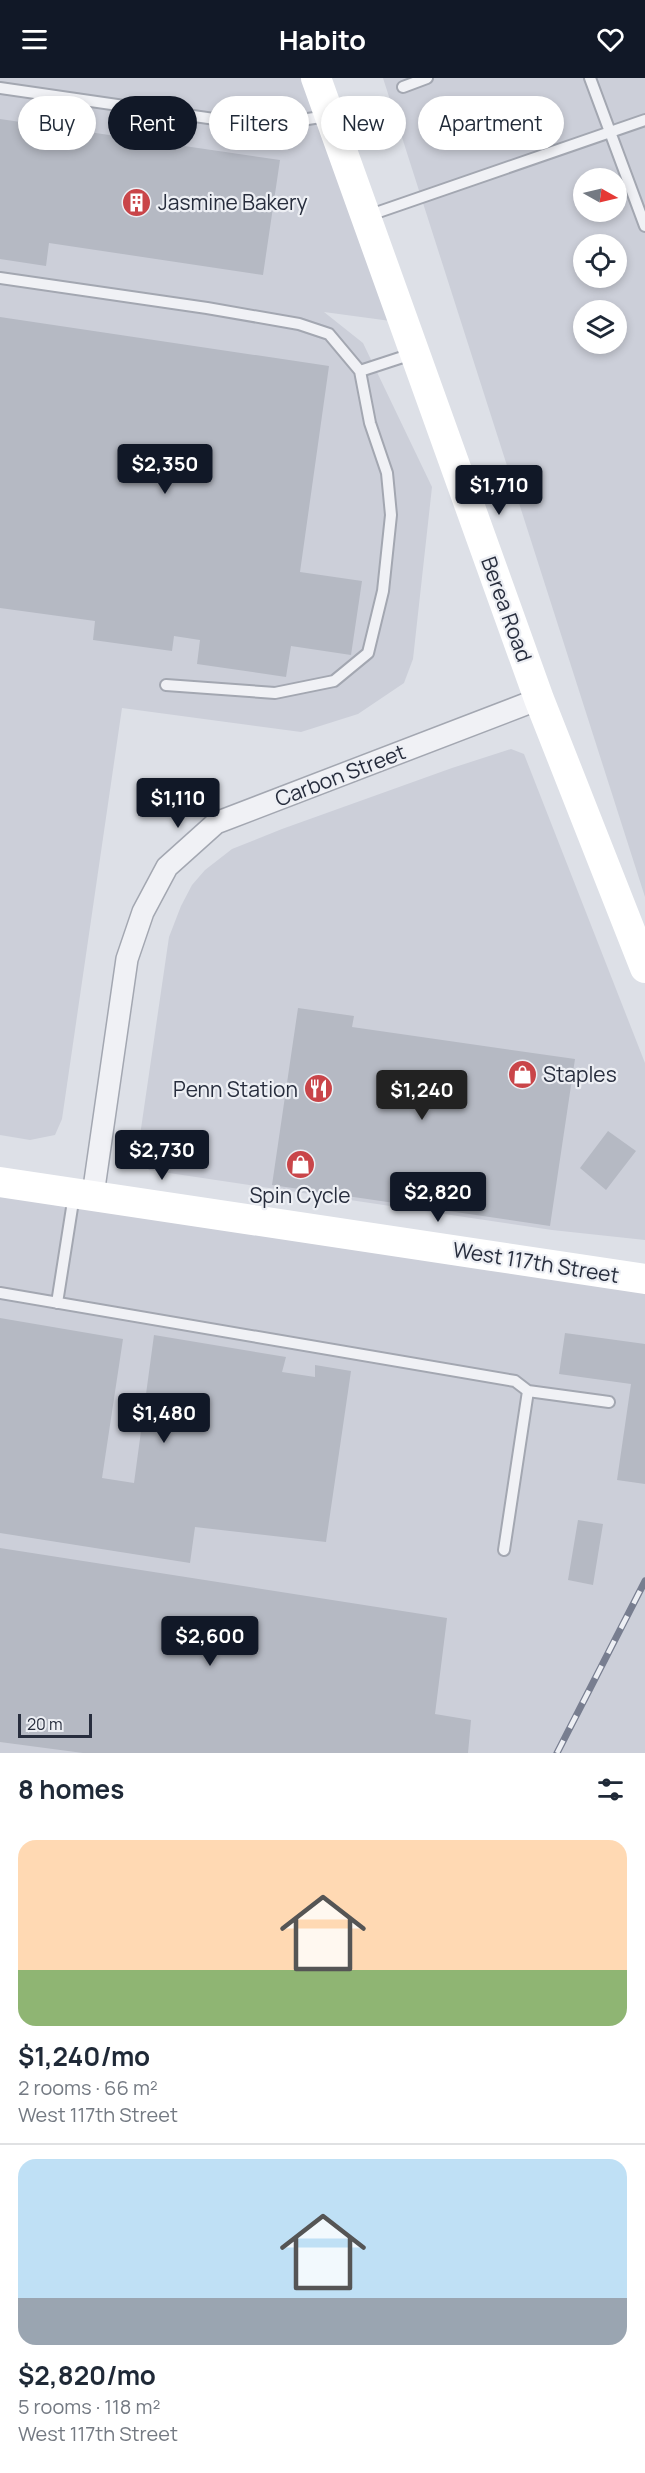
<!DOCTYPE html>
<meta charset="utf-8">
<style>
body{margin:0;font-family:Manrope,sans-serif;background:#f6f6f7;color:#1f2937;height:100vh;display:flex;flex-direction:column;font-size:22px;white-space:nowrap}
*{box-sizing:border-box;margin:0}
p{font-size:20px;color:#747a83}
.icon{flex:none;width:33px;height:33px;fill:none;stroke:currentColor;stroke-width:2;stroke-linecap:round;stroke-linejoin:round}
.map{position:relative;height:1675px;overflow:hidden}
.sheet{display:flex;flex-direction:column;background:#fff;flex:1}
.sheet>*{flex:none}
.top-card{position:absolute;left:18px;top:18px;width:609px;height:54px;display:flex;gap:12px}
.needle{width:39px;rotate:98deg}
.tools{position:absolute;left:573px;top:90px;display:grid;gap:12px}
.tools a{display:grid;place-items:center;width:54px;height:54px;border-radius:50%;background:#fff;box-shadow:0 3px 9px #0003;font-size:30px}
.scale{position:absolute;left:18px;bottom:15px;width:74px;box-sizing:border-box;padding-left:6px;border:3px solid #272d3d;border-top:0;font-size:16px;line-height:21px;white-space:nowrap;color:#272d3d;-webkit-text-stroke:4px #edeff4;paint-order:stroke}
.price{position:absolute;translate:-50% -51px;padding:0 14px;border-radius:6px;background:#111827;color:#fff;font-size:20px;line-height:39px;filter:drop-shadow(0 2px 3px #0008)}
.price::after{content:'';position:absolute;left:50%;top:36px;width:18px;height:14px;margin-left:-9px;background:inherit;clip-path:polygon(0 0,100% 0,50% 100%)}
.price.selected{background:#222;color:#fff}
ul{padding:0;list-style:none}
li{display:grid;align-content:center;gap:12px;height:318px;padding:0 18px}
li+li{border-top:2px solid #e0e1e3}
li span{display:grid;place-items:center;height:186px;border-radius:18px;color:#555}
li>.icon{margin-inline-start:auto}
span .icon{width:108px;height:108px;fill:#fffc;stroke-width:1}
li b{font-size:26px}
h2{display:flex;justify-content:space-between;align-items:center;height:72px;padding:0 18px;font-size:26px}
.tag{padding:0 21px;border-radius:27px;background:#fff;box-shadow:0 3px 9px #0003;font-size:21px;line-height:54px}
.tag.selected{background:#111827;color:#fff}
header{display:flex;justify-content:space-between;align-items:center;height:78px;padding:0 18px;background:#111827;color:#fff;font-size:27px;font-weight:700}
.map>svg:first-child{display:block}
</style>
<header><svg class="icon" aria-label="menu" viewBox="0 0 24 24"><path d="M4 6h16M4 12h16M4 18h16"/></svg>Habito<svg class="icon" aria-label="heart" viewBox="0 0 24 24"><path d="M12 20l-8-8c-3-5 5-10 8-4 3-6 11-1 8 4z"/></svg></header>
<div class="map">
<svg width="645" height="1675" viewBox="0 0 645 1675">
<rect width="100%" height="100%" fill="#dde0e7"/>
<path fill="#cccfd9" fill-rule="evenodd" d="M0 0H310L398 244 324 234 363 265 432 409 413 581 404 605 358 636 301 654 122 630 62 1041 55 1057 30 1062 0 1057Z
M383 0H645V819ZM584 100H616V134H584ZM584 166H616V200H584ZM584 232H616V266H584Z
M511 671 524 676 645 985V1162L552 1152 149 1092 137 1078 169 859 181 828 192 807 205 792 232 771 282 751 452 690Z
M0 1104 645 1201V1675H0Z"/>
<path fill="#b5b9c3" d="M0 41 280 82 263 197 49 165 46 188 0 181Z
M0 239 329 288 300 494 362 503 351 577 291 568 286 599 197 586 200 562 174 558 172 573 93 562 95 543 0 530Z
M298 930 354 938 352 949 575 981 550 1148 272 1107Z
M608 1053 636 1073 606 1112 580 1090Z
M0 1240 123 1261 102 1400 134 1405 154 1257 286 1279 282 1294 315 1299V1287L351 1293 326 1464 195 1449 190 1485 0 1455Z
M565 1255 645 1266V1406L617 1402 631 1306 559 1296Z
M578 1442 603 1446 593 1507 568 1502Z
M0 1470 447 1540 435 1636 471 1642 468 1675H83L0 1664Z"/>
<g fill="none" stroke-linecap="round" stroke-linejoin="round">
<defs>
<path id="service" d="M590 0 645 148
M403 9 427 0
M0 10 263 48 327 38
M367 138 645 42
M0 200 207 230 299 246 329 256 360 293
M166 607 275 615 334 603 368 575 383 513 391 437 387 395 370 345 360 293 412 276
M0 1215 515 1303 528 1313 504 1472
M57 1225 74 1117
M528 1313 609 1324"/>
<path id="minor" d="M93 1117 127 881 143 834 167 789 216 745 539 621"/>
</defs>
<use href="#service" stroke="#a3a7b1" stroke-width="14"/>
<use href="#minor" stroke="#a3a7b1" stroke-width="24"/>
<use href="#service" stroke="#f0f1f5" stroke-width="10"/>
<use href="#minor" stroke="#f0f1f5" stroke-width="21"/>
<path stroke="#fff" stroke-width="30" d="M316 0 539 621 645 890
M0 1104 645 1201"/>
<defs>
<path id="rail" d="M557 1675 645 1503"/>
</defs>
<use href="#rail" stroke="#787e90" stroke-width="7"/>
<use href="#rail" stroke="#edeff4" stroke-width="4.5" stroke-dasharray="14" stroke-linecap="butt"/>
</g>
<defs>
<symbol id="building-disc" viewBox="-11 -11 22 22"><circle r="9.5" fill="#c94549" stroke="#edeff4"/><path d="M-4-6H4V6H1V3H-1V6H-4ZM-2.5-4.3h1.7v1.8h-1.7ZM.8-4.3h1.7v1.8H.8ZM-2.5-1h1.7V.8h-1.7ZM.8-1h1.7V.8H.8Z" fill="#fff"/></symbol>
<symbol id="shop-disc" viewBox="-11 -11 22 22"><circle r="9.5" fill="#c94549" stroke="#edeff4"/><path d="M-5-2.5h2.3a2.7 3.5 0 0 1 5.4 0H5L5.5 6h-11ZM-1.5-2.5h3a1.5 2.3 0 0 0-3 0Z" fill="#fff"/></symbol>
<symbol id="restaurant-disc" viewBox="-11 -11 22 22"><circle r="9.5" fill="#c94549" stroke="#edeff4"/><path d="M-5-6h1v4h1v-4h1v4h1v-4h1v5L-1.5 .5V6h-2V.5L-5-1ZM5-6V6H3V1.5H1.5Q1.5-4 5-6Z" fill="#fff"/></symbol>
</defs>
<g fill-rule="evenodd">
<use href="#building-disc" x="120" y="108" width="33" height="33"/>
<use href="#shop-disc" x="506" y="980" width="33" height="33"/>
<use href="#restaurant-disc" x="302" y="994" width="33" height="33"/>
<use href="#shop-disc" x="284" y="1070" width="33" height="33"/>
</g>
<g text-anchor="middle" dominant-baseline="central" stroke-width="4.5" stroke-linejoin="round" paint-order="stroke">
<g font-size="21" fill="#272d3d" stroke="#edeff4" text-anchor="start">
<text x="158" y="124">Jasmine Bakery</text>
<text x="543" y="996">Staples</text>
<text x="298" y="1011" text-anchor="end">Penn Station</text>
<text x="300" y="1117" text-anchor="middle">Spin Cycle</text>
</g>
<g font-size="21" fill="#272d3d" stroke="#edeff4">
<text transform="translate(507 531) rotate(70)">Berea Road</text>
<text transform="translate(340 697) rotate(-21)">Carbon Street</text>
<text transform="translate(536 1184) rotate(9)">West 117th Street</text>
</g>
</g>
</svg>
<div class="tools">
<a><svg class="needle" viewBox="-14 -14 28 28"><path d="M0-13l5 13h-10z" fill="#e53935"/><path d="M0 13l5-13h-10z" fill="#747a83"/></svg></a>
<a><svg class="icon" aria-label="locate" viewBox="0 0 24 24"><circle cx="12" cy="12" r="6"/><path d="M12 2v4M12 18v4M2 12h4M18 12h4"/></svg></a>
<a><svg class="icon" aria-label="layers" viewBox="0 0 24 24"><path d="M12 4l9 5-9 5-9-5zM3 14l9 5 9-5"/></svg></a>
</div>
<div class="scale">20 m</div>
<b class="price" style="left:165px;top:417px">$2,350</b>
<b class="price" style="left:499px;top:438px">$1,710</b>
<b class="price" style="left:178px;top:751px">$1,110</b>
<b class="price selected" style="left:422px;top:1043px">$1,240</b>
<b class="price" style="left:162px;top:1103px">$2,730</b>
<b class="price" style="left:438px;top:1145px">$2,820</b>
<b class="price" style="left:164px;top:1366px">$1,480</b>
<b class="price" style="left:210px;top:1589px">$2,600</b>
<div class="top-card">
<a class="tag">Buy</a>
<a class="tag selected">Rent</a>
<a class="tag">Filters</a>
<a class="tag">New</a>
<a class="tag">Apartment</a>
</div>
</div>
<section class="sheet">
<h2>8 homes<svg class="icon" aria-label="filters" viewBox="0 0 24 24"><path d="M4 7h16M4 17h16"/><circle cx="9" cy="7" r="2"/><circle cx="15" cy="17" r="2"/></svg></h2>
<ul>
<li><span style="background:linear-gradient(#ffd9b3 70%,#8fb573 0)"><svg class="icon" aria-label="home" viewBox="0 0 24 24"><path d="M3 11l9-7 9 7M6 9v11h12V9"/></svg></span><div><b>$1,240/mo</b><p>2 rooms · 66 m²</p><p>West 117th Street</p></div></li>
<li><span style="background:linear-gradient(#bfe0f5 75%,#9aa5b1 0)"><svg class="icon" aria-label="home" viewBox="0 0 24 24"><path d="M3 11l9-7 9 7M6 9v11h12V9"/></svg></span><div><b>$2,820/mo</b><p>5 rooms · 118 m²</p><p>West 117th Street</p></div></li>
</ul>
</section>
